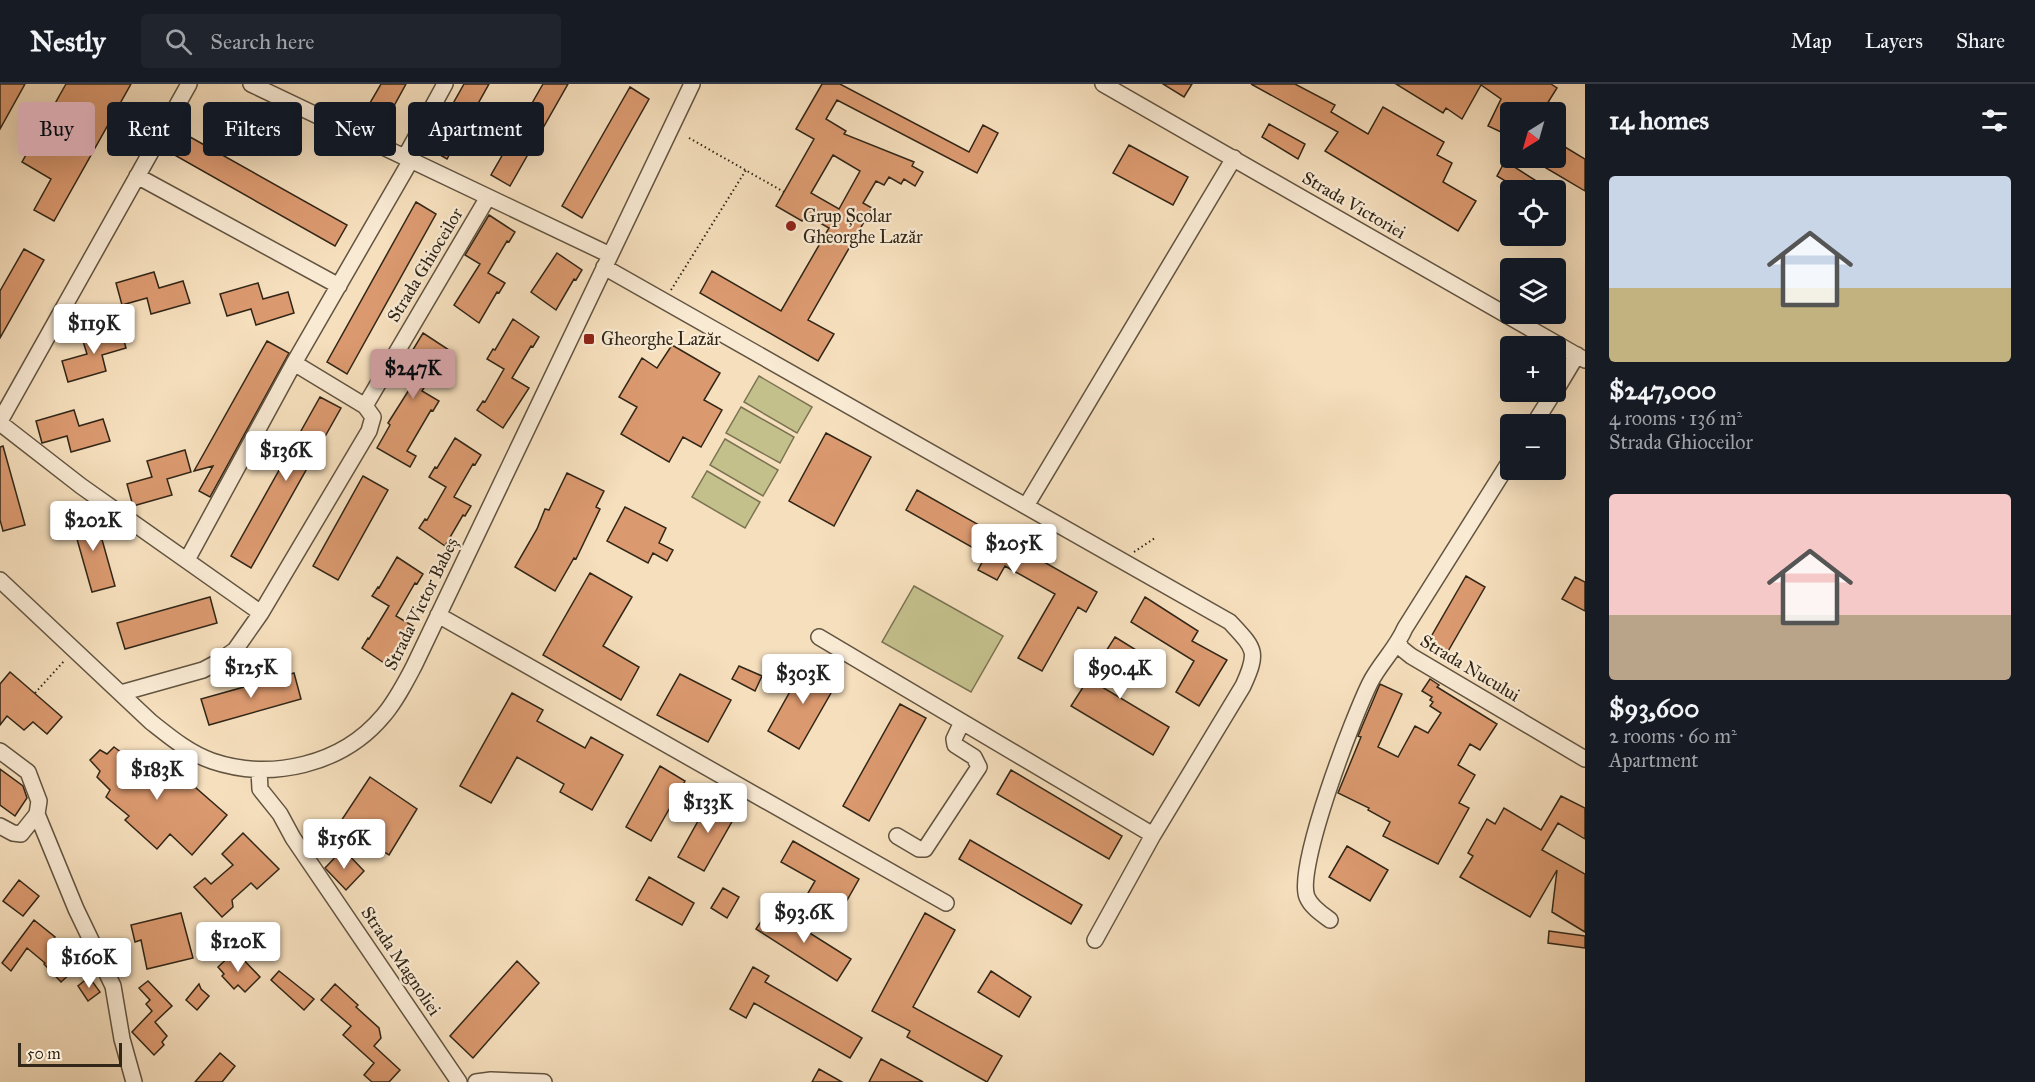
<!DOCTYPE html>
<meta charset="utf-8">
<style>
body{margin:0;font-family:"IM FELL Great Primer",serif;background:#20242c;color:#f1f3f6;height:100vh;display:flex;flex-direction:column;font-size:22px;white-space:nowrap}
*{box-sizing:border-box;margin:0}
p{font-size:20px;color:#9ea1a6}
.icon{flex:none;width:33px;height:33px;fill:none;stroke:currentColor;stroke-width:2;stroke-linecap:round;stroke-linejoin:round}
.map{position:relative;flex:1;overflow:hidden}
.sheet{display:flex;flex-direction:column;background:#171b24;width:450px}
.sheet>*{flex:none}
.hud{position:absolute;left:18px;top:18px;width:570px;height:54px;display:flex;gap:12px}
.needle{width:39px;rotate:217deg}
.tools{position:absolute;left:1500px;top:18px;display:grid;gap:12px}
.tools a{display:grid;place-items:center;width:66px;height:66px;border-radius:6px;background:#171b24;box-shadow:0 6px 24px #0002;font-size:30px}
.scale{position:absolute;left:18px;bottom:15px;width:104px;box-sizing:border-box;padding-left:6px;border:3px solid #312617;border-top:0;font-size:16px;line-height:21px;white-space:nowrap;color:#312617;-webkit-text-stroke:4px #f9ead4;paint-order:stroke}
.price{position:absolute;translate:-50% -51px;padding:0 14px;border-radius:6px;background:#fff;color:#222;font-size:20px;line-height:39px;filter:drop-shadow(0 2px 3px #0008)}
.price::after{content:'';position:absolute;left:50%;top:36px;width:18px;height:14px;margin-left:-9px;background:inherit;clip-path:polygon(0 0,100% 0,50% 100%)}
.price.on{background:#c59692;color:#111}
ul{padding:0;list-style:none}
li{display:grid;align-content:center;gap:12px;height:318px;padding:0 24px}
li span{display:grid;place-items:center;height:186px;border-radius:6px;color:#555}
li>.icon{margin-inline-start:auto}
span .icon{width:108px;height:108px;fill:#fffc;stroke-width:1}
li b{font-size:26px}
h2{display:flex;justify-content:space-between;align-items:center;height:72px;padding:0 24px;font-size:26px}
.tag{padding:0 21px;border-radius:6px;background:#171b24;box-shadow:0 6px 24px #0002;font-size:21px;line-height:54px}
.tag.on{background:#c59692;color:#111}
header{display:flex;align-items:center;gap:36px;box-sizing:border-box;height:84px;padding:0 30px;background:#171b24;border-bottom:2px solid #363941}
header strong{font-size:28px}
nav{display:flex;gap:33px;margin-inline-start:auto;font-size:21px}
.search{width:420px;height:54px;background:#20242c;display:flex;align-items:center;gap:15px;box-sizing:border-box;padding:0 21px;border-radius:6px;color:#9ea1a6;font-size:22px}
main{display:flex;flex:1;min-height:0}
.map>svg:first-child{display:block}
</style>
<header>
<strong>Nestly</strong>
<div class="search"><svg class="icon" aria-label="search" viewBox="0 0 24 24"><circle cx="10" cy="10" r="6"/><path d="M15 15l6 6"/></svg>Search here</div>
<nav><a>Map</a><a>Layers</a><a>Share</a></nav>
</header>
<main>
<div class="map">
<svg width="1585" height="998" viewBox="0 0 1585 998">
<rect width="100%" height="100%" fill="#f6dfbd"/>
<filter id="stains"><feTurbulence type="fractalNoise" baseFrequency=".00333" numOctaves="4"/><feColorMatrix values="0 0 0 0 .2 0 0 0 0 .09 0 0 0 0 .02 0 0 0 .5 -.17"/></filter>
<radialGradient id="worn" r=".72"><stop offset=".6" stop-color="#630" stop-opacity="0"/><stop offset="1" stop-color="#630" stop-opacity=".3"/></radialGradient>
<path fill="#c4c08c" stroke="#7a7352" stroke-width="1.5" d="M759 292 812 323 797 349 744 318Z
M741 323 794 353 780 379 726 349Z
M725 355 778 386 763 412 710 381Z
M707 387 760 418 745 444 692 413Z
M914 502 1003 552 971 608 882 558Z"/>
<path fill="#db996f" stroke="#312617" stroke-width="1.5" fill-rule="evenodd" d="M0 0H25L0 45Z
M66 0H131L54 137 34 126 51 95 22 78Z
M381 0H406L383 42 363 31Z
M464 0H489L447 75 428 64Z
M543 0H568L510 102 491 91Z
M822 0H840L969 68 983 41 998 49 977 89 837 16 826 35 846 47 844 50 914 78 912 82 923 88 915 102 904 95 901 100 889 93 884 101 876 97 863 119 872 124 808 236 834 250 818 277 700 209 712 187 781 227 829 144 806 131 802 137 776 122 814 55 796 45ZM833 71 860 87 839 125 811 109Z
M1163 0H1192L1184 13Z
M1251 0H1295L1335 21 1331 28 1368 50 1383 23 1444 58 1437 71 1452 79 1443 98 1476 117 1458 147 1325 67 1338 48Z
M1396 0H1551L1557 4 1542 28H1510L1501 48 1488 42 1501 15 1481 1 1462 35 1446 24 1443 29Z
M630 3 649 15 582 134 562 122Z
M1269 40 1305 60 1298 75 1262 53Z
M183 49 347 141 335 162 171 69Z
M1560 60 1585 75V107L1546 84 1552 74H1556V68Z
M1129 61 1188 93 1173 121 1113 89Z
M1505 77 1538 98 1534 106H1520L1497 92Z
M416 118 436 130 347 290 327 278Z
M489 131 515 148 509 158 507 157 488 189 505 199 499 209 497 208 479 239 454 221 480 180 465 171Z
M24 165 44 176 0 254V207Z
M557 169 582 186 576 196 574 195 556 226 531 208Z
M154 188 159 204 183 197 190 219 151 230 147 214 122 221 116 199Z
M258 199 263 215 288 208 294 229 256 241 251 225 227 232 220 210Z
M513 235 539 253 533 263 531 262 512 294 529 304 503 344 477 326 483 317 485 318 504 285 487 275 493 265 495 266Z
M120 243 126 264 102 271 106 287 68 298 62 277 87 270 82 254Z
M423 249 449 266 443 276 441 275 422 307 439 317 433 327 431 326 407 367 416 372 410 383 377 364 390 341 388 339 414 298 398 288 403 278 405 279Z
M267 257 289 269 210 413 199 407 213 382 194 387Z
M672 261 720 289 704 316 722 326 701 363 683 353 669 378 621 350 637 323 619 313 642 274 657 284Z
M320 313 341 324 251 484 231 472Z
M74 326 79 342 103 335 110 357 71 368 67 352 42 359 36 337Z
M826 349 871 373 834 442 789 417Z
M455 354 481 371 475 381 473 380 454 413 471 422 465 432 463 431 445 462 419 444 425 435 427 436 446 403 429 393 435 383 437 384Z
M3 362 25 441 3 447 0 436V363Z
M185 366 191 388 167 395 172 411 133 422 127 400 152 393 147 377Z
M567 389 604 407 596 423 600 425 576 475 574 474 555 507 515 483 537 445 545 425 549 426Z
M363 392 388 406 338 496 313 482Z
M917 406 1097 508 1086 528 1078 523 1042 587 1018 574 1055 510 1005 482 997 496 978 486 986 471 906 426Z
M625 423 666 444 659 459 673 466 667 477 653 469 648 479 607 457Z
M94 427 115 502 92 508 71 434Z
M397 473 423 490 417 500 415 499 396 532 413 542 407 551 405 550 387 581 362 564 368 554 369 555 389 522 372 512 378 503 379 504Z
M590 489 632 513 603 562 639 583 621 616 543 571Z
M1466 492 1485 503 1447 569 1428 558Z
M1575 493 1585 498V527L1562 515Z
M210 513 217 539 125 565 117 539Z
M1145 513 1198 547 1192 557 1227 576 1199 622 1176 608 1194 577 1131 538Z
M1115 553 1149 574 1135 596 1113 582 1102 603 1169 643 1153 671 1071 622Z
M807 577 839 595 799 665 768 647Z
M739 582 762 592 755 607 732 595Z
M10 588 62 633 47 650 33 638 24 646 7 632 0 641V600Z
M294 589 301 615 209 641 201 615Z
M680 590 731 616 708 658 657 631Z
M1430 595 1439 601 1437 603 1497 640 1480 666 1470 660 1458 681 1475 691 1459 719 1469 724 1438 780 1383 752 1390 738 1368 726 1369 724 1338 709 1361 653 1358 652 1361 645 1380 600 1402 610 1378 663 1398 673 1415 642 1428 649 1441 629 1430 622 1433 618 1430 616 1432 613 1422 607Z
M512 609 543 626 537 637 585 664 591 653 623 671 592 726 560 708 564 700 517 673 491 719 460 702Z
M900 620 926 634 869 737 843 722Z
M114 663 133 677 141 668 182 702 188 697 227 731 192 771 170 750 157 765 125 736 129 732 106 713 110 706 97 693 100 687 90 676 100 666 107 670Z
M660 682 685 697 651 757 626 743Z
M0 685 23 702 27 714 15 732 0 721Z
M1011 686 1122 752 1109 775 997 710Z
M370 693 417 725 389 771 339 740Z
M712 712 738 727 704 787 678 773Z
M1561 712 1585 724V755L1558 739 1542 766 1585 790V848L1552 828 1557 786 1530 833 1460 793 1473 772 1468 769 1487 735 1495 740 1504 724 1541 746Z
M243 749 279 785 257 805 251 799 232 816 233 823 222 833 194 803 205 794 211 800 233 781 222 770Z
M970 756 1082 821 1071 840 959 775Z
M793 757 859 795 837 834 804 816 815 797 781 778Z
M1347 762 1388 786 1370 817 1329 793Z
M343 765 364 787 346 806 325 784Z
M649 793 694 819 682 841 636 816Z
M19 796 39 812 23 832 3 817Z
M723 804 739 813 727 834 711 824Z
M770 824 851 875 837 897 756 845Z
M181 829 193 874 147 885 141 856 135 858 131 841Z
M925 829 955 846 913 923 1002 972 987 998 907 953 910 947 872 927Z
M34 836 55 853 52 857 71 875 65 880 72 888 61 898 44 880 45 879 27 864 11 887 2 879Z
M1549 847 1585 852V864L1548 859Z
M233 869 239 875 241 873 260 893 245 908 238 901 234 905 222 892 224 890 218 883Z
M517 877 539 899 473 974 450 952Z
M753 883 769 892 765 898 862 954 850 974 754 919 746 934 730 925Z
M279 887 314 915 304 926 271 896Z
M991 887 1031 913 1019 933 978 908Z
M89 893 100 908 88 917 78 902Z
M148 897 172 922 155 938 167 952 162 958 164 961 154 971 132 948 152 927 146 920 150 916 139 904Z
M199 900 201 905 209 912 197 926 186 916Z
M335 900 358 921 356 923 379 944 381 954 374 962 400 986 389 998H372L364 991 374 979 343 951 351 942 321 916Z
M220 969 235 982 222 998H195Z
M881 975 923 998H869Z
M819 985 842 998H812Z"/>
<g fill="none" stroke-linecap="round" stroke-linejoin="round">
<defs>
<path id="minor" d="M251 0 610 171
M1103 0 1585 276
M405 73 445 0
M137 92 339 202
M604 183 1230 538C1255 565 1259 567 1243 602L1153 751 1095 856
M294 279 365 322
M1556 306 1577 271
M0 337 189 0
M0 339 81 402 261 529
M1534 340 1554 308
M1026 422 1234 74
M187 476 294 279 411 76
M0 496 151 638C170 653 189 669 212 677 271 697 342 681 383 632 396 617 405 599 414 582L692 0
M438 531 946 819
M819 553 1153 751
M1399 558 1401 564 1411 572 1585 675
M121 609 203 586 218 578 235 566 261 529 369 347 373 333 365 322 488 113
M0 667 28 688 39 717 37 730 76 825 113 902 122 955 134 998
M259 686 260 705 280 730 293 754 459 998
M0 742 13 749 21 750 37 730
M897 752 919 765H925L979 683 974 673 955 661 954 655 962 638
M1330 836C1322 830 1311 823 1307 813 1295 784 1354 631 1370 599 1380 579 1396 565 1405 544L1510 377
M476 998 491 996 544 998"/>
</defs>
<use href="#minor" stroke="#625440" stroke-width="18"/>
<path stroke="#312617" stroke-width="2" stroke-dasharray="1.5 3" stroke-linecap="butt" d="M689 54 784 108
M671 206 746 86
M1134 468 1155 454
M35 609 65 576"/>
<use href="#minor" stroke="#f9ead4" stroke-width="15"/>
</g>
<g fill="#8f2418" stroke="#f9ead4" stroke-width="2">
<circle cx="791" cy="142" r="6"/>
<rect x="583" y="249" width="12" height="12" rx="3"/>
</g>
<g text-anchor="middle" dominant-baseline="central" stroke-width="4.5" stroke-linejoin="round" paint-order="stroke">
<g font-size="18" fill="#312617" stroke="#f9ead4">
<text transform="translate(1354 121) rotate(30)">Strada Victoriei</text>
<text transform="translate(425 181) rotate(-59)">Strada Ghioceilor</text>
<text transform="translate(421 520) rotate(-64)">Strada Victor Babeș</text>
<text transform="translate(1470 584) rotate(31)">Strada Nucului</text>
<text transform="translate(401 877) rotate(56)">Strada Magnoliei</text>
</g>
<g font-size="18" fill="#312617" stroke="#f9ead4" text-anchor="start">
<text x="803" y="132">Grup Școlar<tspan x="803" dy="21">Gheorghe Lazăr</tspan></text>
<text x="601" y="255">Gheorghe Lazăr</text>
</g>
</g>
<rect width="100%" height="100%" filter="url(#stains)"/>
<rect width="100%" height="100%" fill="url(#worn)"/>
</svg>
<div class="tools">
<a><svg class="needle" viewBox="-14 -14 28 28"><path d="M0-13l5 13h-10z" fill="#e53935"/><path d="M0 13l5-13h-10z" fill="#9ea1a6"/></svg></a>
<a><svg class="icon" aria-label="locate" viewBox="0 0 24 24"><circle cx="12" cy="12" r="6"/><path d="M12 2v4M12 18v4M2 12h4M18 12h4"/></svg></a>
<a><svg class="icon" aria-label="layers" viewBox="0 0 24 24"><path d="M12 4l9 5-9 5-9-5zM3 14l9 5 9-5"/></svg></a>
<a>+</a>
<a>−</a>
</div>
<div class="scale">50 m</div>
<b class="price" style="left:94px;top:271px">$119K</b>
<b class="price on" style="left:413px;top:316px">$247K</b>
<b class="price" style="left:286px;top:398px">$136K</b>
<b class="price" style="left:93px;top:468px">$202K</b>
<b class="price" style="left:1014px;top:491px">$205K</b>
<b class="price" style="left:251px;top:615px">$125K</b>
<b class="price" style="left:1120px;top:616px">$90.4K</b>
<b class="price" style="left:803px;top:621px">$303K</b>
<b class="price" style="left:157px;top:717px">$183K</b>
<b class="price" style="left:708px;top:750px">$133K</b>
<b class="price" style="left:344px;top:786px">$156K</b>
<b class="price" style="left:804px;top:860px">$93.6K</b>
<b class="price" style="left:238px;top:889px">$120K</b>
<b class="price" style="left:89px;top:905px">$160K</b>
<div class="hud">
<a class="tag on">Buy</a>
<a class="tag">Rent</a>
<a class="tag">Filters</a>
<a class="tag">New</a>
<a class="tag">Apartment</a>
</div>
</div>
<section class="sheet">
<h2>14 homes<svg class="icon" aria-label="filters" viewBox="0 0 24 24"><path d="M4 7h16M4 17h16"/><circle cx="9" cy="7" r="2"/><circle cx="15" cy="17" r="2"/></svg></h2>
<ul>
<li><span style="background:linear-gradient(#c9d6e8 60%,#c2b280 0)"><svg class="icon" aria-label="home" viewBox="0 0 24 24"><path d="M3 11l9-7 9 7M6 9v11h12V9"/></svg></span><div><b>$247,000</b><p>4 rooms · 136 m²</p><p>Strada Ghioceilor</p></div></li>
<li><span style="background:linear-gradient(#f6c9c9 65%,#b9a48a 0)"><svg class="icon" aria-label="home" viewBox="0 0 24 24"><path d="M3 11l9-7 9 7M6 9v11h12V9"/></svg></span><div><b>$93,600</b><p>2 rooms · 60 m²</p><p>Apartment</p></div></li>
</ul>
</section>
</main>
